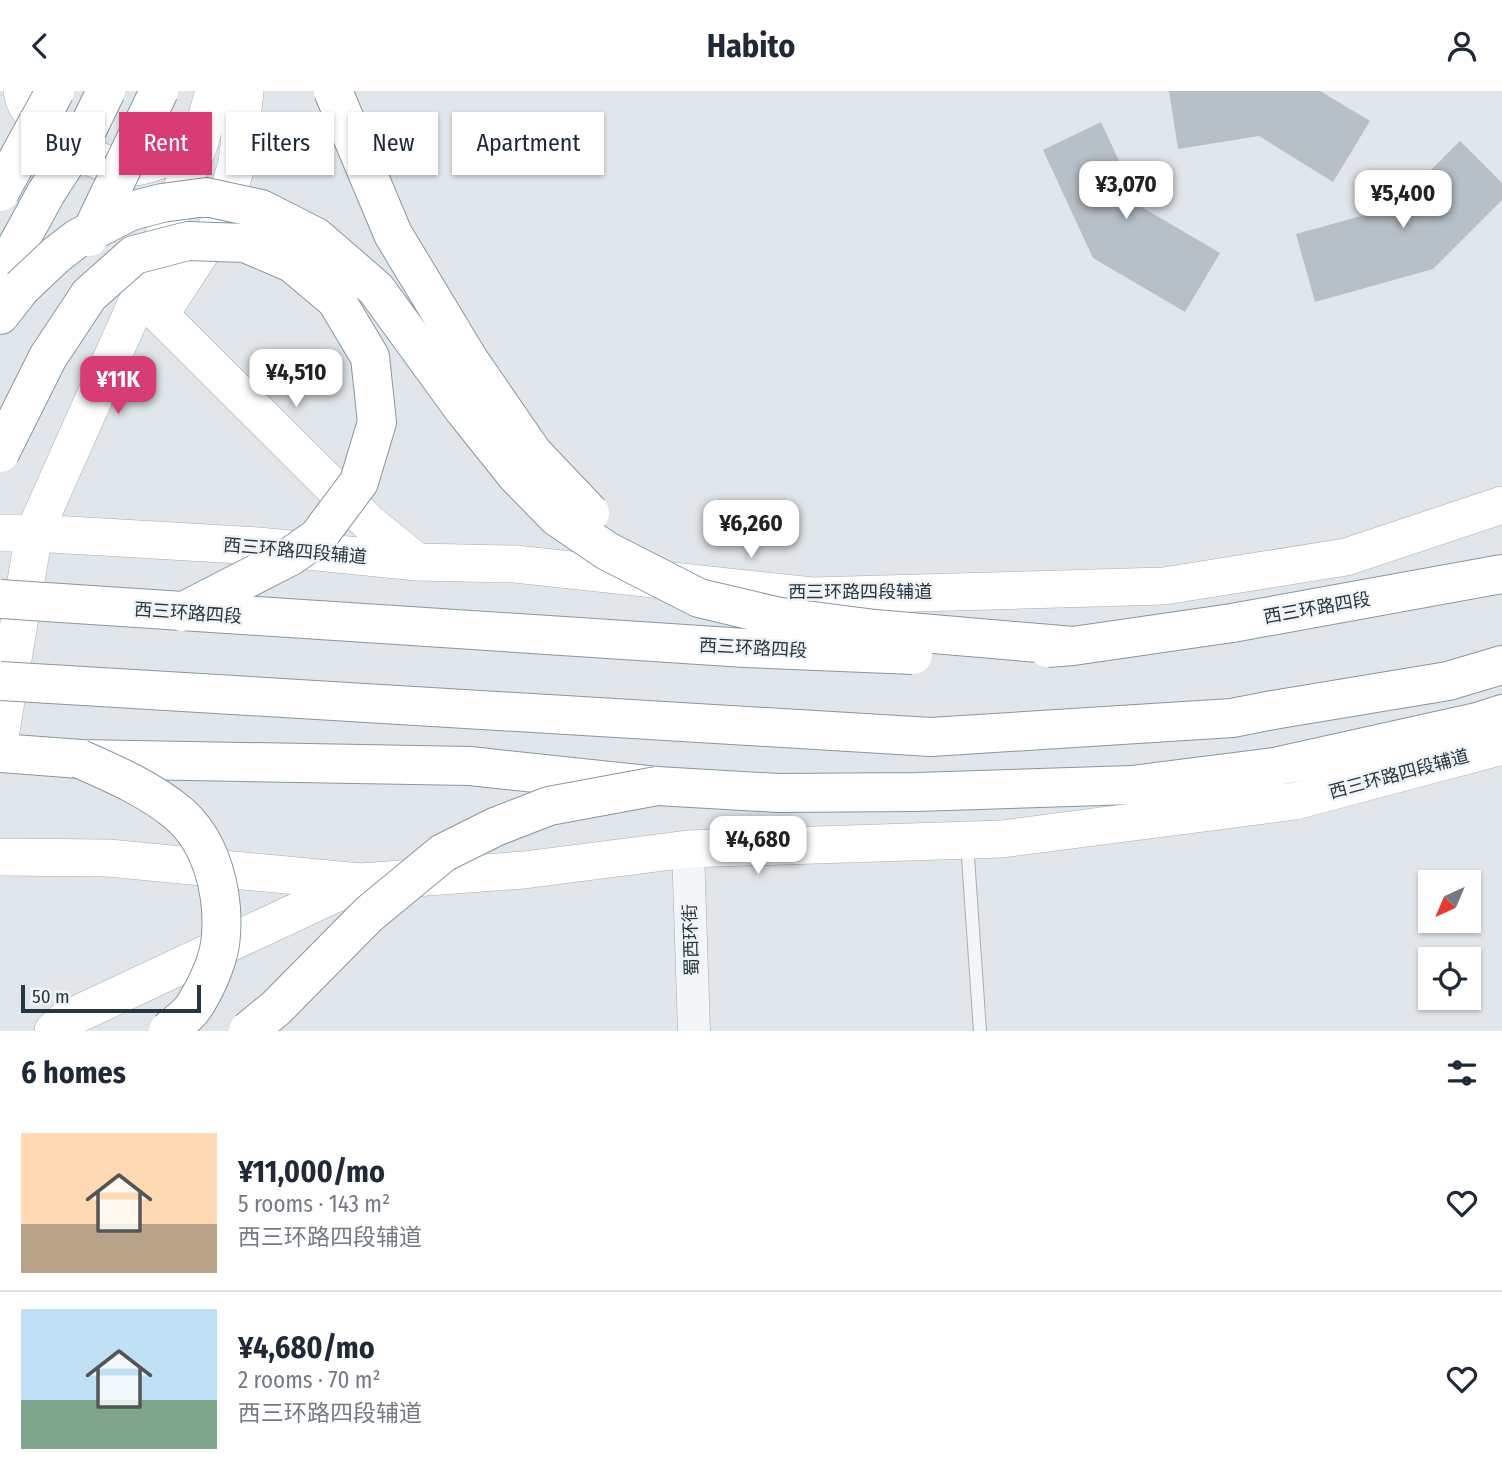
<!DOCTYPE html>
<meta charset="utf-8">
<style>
body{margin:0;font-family:"Fira Sans Condensed","Noto Sans SC",sans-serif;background:#f2f2f3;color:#1f2937;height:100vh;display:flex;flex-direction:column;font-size:26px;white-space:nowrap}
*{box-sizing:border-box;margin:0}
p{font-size:23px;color:#747a83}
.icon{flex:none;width:38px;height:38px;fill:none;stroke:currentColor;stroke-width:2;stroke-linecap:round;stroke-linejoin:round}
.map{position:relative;height:940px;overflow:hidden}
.panel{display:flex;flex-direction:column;background:#fff;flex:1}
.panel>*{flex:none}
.hud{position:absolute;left:21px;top:21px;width:700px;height:63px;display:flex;gap:14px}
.needle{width:46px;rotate:224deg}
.buttons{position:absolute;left:1418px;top:779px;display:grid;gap:14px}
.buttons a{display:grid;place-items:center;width:63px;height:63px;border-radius:0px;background:#fff;box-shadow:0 2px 5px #0004;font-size:35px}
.scale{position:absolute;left:21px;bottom:18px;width:180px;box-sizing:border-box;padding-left:7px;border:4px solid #273742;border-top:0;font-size:19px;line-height:24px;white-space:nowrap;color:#273742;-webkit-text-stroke:5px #f0f4f7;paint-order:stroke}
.price{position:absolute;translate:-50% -60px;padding:0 16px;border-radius:14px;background:#fff;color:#222;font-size:23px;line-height:46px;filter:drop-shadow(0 2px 4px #0008)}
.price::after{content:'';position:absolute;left:50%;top:42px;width:21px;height:16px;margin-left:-10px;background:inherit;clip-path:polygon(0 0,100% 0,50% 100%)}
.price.on{background:#d73c75;color:#fff}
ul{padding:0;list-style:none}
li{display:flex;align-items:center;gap:21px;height:175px;padding:0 21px}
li+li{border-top:2px solid #e0e1e3}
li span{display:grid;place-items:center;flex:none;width:196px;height:140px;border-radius:0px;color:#555}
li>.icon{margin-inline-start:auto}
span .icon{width:84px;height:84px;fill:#fffc;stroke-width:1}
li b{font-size:30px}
h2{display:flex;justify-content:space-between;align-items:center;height:84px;padding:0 21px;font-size:30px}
.chip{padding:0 24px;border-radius:0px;background:#fff;box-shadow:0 2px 5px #0004;font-size:24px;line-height:63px}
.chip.on{background:#d73c75;color:#fff}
header{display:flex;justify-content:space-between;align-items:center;height:91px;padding:0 21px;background:#fff;font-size:32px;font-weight:700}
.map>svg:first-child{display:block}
</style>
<header><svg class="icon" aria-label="back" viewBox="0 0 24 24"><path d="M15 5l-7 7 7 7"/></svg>Habito<svg class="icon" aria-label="person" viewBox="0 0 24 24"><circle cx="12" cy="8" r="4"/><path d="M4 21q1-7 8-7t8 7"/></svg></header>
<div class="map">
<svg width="1502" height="940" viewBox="0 0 1502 940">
<rect width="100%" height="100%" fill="#e0e6ea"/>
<path fill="#b7c0c7" d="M1169 0H1320L1370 30 1333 91 1259 45 1178 58Z
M1101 31 1140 115 1220 162 1185 221 1093 167 1043 59Z
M1460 50 1502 92V109L1433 178 1315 211 1296 143 1394 116Z"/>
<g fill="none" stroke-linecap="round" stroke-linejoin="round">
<defs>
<path id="service" d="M967 752 980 940"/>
<path id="tertiary" d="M688 758 694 940"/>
<path id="secondary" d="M22 0C23 5 24 11 27 15 44 40 91 72 121 76 142 80 179 61 199 54
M140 204 370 433 417 471
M160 224 219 133 237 72 245 0
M0 442H34L258 455 417 471 515 473 812 505 1164 495 1346 466 1502 414
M0 646 34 442 140 204 199 54 214 0
M0 766 108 767 360 791 524 779 688 758 1002 748 1295 710 1502 655
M53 940 65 929 360 791"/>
<path id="trunk" d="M0 186 46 102
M0 224 21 197
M1232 532 1502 483
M1273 619 1448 590 1502 574
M0 662 80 668 470 675 657 695 778 702 916 701 1132 694 1274 676 1477 631 1502 623"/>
</defs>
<use href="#service" stroke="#a5aeb4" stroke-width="14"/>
<use href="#tertiary" stroke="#a5aeb4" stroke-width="33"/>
<use href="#secondary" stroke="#a5aeb4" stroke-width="38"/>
<use href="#trunk" stroke="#8697a2" stroke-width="40"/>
<use href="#service" stroke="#f3f6f8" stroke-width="12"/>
<use href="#tertiary" stroke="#f3f6f8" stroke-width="32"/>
<use href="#secondary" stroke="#fff" stroke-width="37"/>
<use href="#trunk" stroke="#fff" stroke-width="38"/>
<defs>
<path id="trunk-bridge" d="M333 0 393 143 469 269 533 362 590 422
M0 101 55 0
M46 102 88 37 106 0
M89 146 159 0
M21 197 56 164 78 147 131 120 162 112 206 106 261 118 316 146 376 198 464 319 516 384 557 426 607 460 699 507 775 525 875 538 1073 555
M0 362 48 266 89 204 134 164 188 150 245 152 292 172 336 209 370 266 377 331 359 391 318 446 291 465 182 521
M0 508 745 557 913 564
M1047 557 1073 555 1232 532
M0 590 931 646 1232 627 1273 619
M80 668C114 683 149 698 178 722 212 751 224 802 221 844 220 867 207 895 195 914 189 924 177 932 168 940
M248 940 276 917 369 823 443 762 495 736 549 715 657 695"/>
</defs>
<use href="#trunk-bridge" stroke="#8697a2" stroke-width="40" stroke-linecap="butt"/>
<use href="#trunk-bridge" stroke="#fff" stroke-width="38"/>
</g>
<g text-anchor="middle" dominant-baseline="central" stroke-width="5" stroke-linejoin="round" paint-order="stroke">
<g font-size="18" fill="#273742" stroke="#f0f4f7">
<text transform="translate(295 460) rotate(5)">西三环路四段辅道</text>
<text x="860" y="501">西三环路四段辅道</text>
<text transform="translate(1317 517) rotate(-10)">西三环路四段</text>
<text transform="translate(188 522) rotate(4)">西三环路四段</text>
<text transform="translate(753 557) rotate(3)">西三环路四段</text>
<text transform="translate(1399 683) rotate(-15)">西三环路四段辅道</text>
<text transform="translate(691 849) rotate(-92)">蜀西环街</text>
</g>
</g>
</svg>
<div class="buttons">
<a><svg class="needle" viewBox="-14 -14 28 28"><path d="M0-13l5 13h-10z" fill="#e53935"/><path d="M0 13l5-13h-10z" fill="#747a83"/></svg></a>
<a><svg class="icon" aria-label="locate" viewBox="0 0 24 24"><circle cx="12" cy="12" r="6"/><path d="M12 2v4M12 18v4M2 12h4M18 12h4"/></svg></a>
</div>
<div class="scale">50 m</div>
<b class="price" style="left:1126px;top:130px">¥3,070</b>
<b class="price" style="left:1403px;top:139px">¥5,400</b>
<b class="price" style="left:296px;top:318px">¥4,510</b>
<b class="price on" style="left:118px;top:325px">¥11K</b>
<b class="price" style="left:751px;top:469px">¥6,260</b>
<b class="price" style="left:758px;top:785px">¥4,680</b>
<div class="hud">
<a class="chip">Buy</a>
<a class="chip on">Rent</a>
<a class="chip">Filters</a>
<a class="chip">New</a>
<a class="chip">Apartment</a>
</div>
</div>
<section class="panel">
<h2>6 homes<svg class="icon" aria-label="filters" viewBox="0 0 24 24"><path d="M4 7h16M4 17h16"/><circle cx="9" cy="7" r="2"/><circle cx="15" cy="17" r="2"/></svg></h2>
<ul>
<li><span style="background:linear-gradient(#ffd9b3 65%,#b9a48a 0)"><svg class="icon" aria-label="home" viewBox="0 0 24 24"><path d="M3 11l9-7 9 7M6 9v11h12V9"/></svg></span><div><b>¥11,000/mo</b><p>5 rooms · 143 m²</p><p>西三环路四段辅道</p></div><svg class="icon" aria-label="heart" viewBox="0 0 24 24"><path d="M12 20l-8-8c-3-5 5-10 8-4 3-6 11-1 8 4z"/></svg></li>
<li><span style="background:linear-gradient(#bfe0f5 65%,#7fa58c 0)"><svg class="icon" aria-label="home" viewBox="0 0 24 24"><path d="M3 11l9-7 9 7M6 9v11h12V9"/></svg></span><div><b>¥4,680/mo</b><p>2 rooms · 70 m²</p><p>西三环路四段辅道</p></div><svg class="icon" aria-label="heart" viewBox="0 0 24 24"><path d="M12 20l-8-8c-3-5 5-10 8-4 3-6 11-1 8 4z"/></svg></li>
</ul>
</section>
